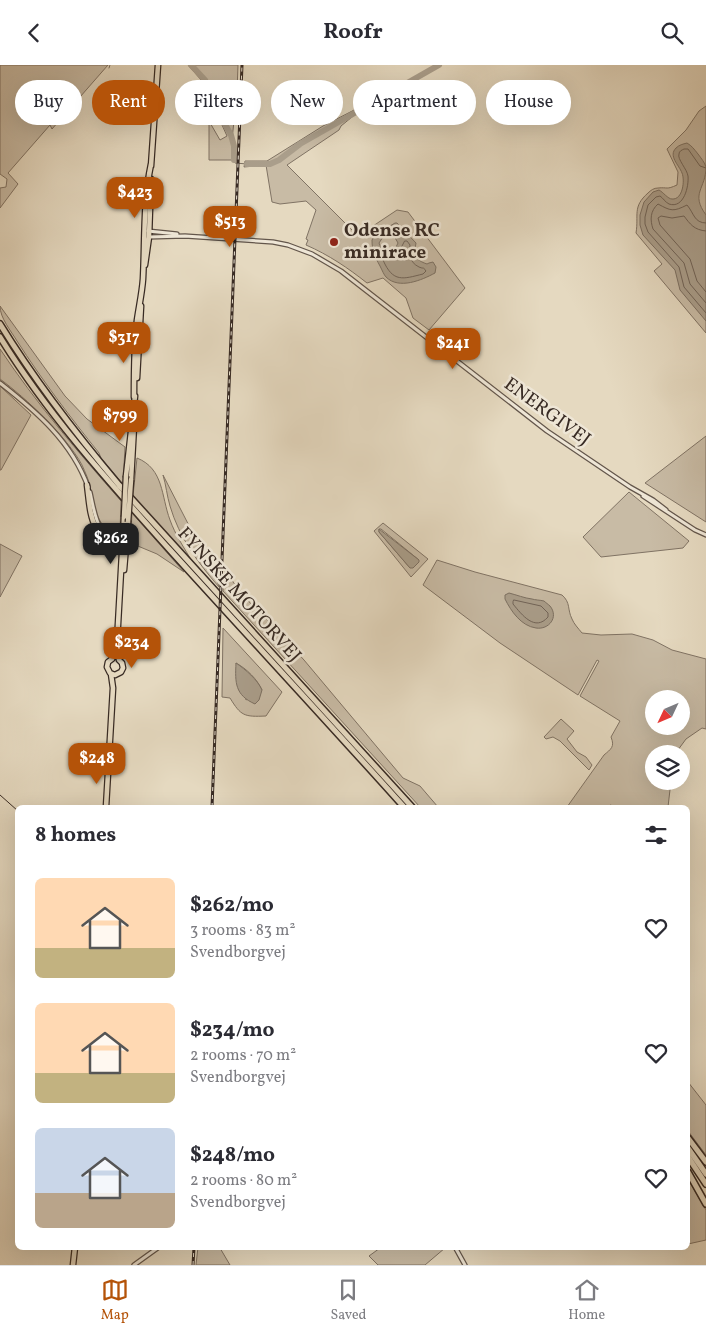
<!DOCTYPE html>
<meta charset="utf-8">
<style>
body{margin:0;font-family:Vollkorn,serif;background:#f2f2f3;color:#2b2b33;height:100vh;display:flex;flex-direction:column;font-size:19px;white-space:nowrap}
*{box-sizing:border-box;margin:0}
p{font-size:16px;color:#7c7c81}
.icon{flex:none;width:28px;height:28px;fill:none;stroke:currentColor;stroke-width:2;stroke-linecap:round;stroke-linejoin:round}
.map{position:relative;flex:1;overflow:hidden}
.panel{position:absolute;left:15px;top:740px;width:675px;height:445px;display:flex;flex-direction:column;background:#fff;border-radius:8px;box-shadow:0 5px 20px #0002}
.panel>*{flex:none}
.banner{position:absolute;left:15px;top:15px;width:676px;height:45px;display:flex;gap:10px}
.needle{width:32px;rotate:226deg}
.controls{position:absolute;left:645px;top:625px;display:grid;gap:10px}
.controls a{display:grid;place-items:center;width:45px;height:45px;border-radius:50%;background:#fff;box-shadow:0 5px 20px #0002;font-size:25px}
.price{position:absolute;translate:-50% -42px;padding:0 11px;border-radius:10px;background:#b45309;color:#fff;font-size:16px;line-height:32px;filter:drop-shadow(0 1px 2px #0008)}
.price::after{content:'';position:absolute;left:50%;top:30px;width:15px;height:11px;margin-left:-8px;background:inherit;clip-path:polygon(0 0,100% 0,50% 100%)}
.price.current{background:#222;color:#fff}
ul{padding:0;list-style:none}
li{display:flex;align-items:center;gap:15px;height:125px;padding:0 20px}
li span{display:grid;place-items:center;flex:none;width:140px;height:100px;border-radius:8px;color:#555}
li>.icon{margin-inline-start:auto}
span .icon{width:60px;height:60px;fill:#fffc;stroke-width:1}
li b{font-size:21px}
h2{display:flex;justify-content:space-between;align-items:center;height:60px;padding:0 20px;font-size:21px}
.pill{padding:0 18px;border-radius:22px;background:#fff;box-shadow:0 5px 20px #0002;font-size:18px;line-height:45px}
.pill.current{background:#b45309;color:#fff}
header{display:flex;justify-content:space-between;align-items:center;height:65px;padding:0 20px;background:#fff;font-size:22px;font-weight:700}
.dock{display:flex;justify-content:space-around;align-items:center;height:70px;border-top:1px solid #e1e1e2;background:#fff;font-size:14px;color:#7c7c81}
.dock a{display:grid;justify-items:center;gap:2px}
.dock .current{color:#b45309}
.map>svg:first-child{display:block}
</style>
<header><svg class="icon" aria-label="back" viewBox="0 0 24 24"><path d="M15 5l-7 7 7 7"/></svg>Roofr<svg class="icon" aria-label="search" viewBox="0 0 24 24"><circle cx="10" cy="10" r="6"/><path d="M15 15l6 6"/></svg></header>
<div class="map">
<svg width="706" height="1200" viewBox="0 0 706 1200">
<rect width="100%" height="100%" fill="#e5d9c0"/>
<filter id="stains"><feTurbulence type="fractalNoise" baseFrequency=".004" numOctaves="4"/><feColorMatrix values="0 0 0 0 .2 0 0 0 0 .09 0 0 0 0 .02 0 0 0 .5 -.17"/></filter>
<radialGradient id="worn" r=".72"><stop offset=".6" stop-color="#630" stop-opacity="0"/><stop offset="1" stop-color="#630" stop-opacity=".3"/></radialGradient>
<path fill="#c8bba5" stroke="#807364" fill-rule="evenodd" d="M0 0H108L52 64 50 60 8 108 18 119 0 143V123L6 122 7 114 0 109Z
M188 0H238L237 27 232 75 235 85 234 95H209V56L220 75 227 71 202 16Z
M362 41 363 43 341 61 339 65 287 100 358 171 397 145 408 147 465 223 429 265 413 253 406 233 383 213 367 218C348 203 329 190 306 180L308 175 306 174 316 145 306 136 280 139 272 137 266 100 244 102 245 96H267L323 61Z
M706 41V268L654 206 662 199 636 168C639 150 632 142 648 128 651 125 654 123 658 123 668 122 666 125 677 120L678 107 667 84 686 65 699 46Z
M0 241 65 331 87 354 125 382 123 419 101 393 99 388C70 352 42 315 17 276 11 266 0 253 0 241Z
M0 284C36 338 78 387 121 436L120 466 113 468C95 459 95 440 90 422 89 415 85 407 82 400 67 372 26 333 0 314Z
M0 321 31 350 1 405H0Z
M706 371V457L645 418Z
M137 393C164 404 161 431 170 455 175 469 184 483 192 496L133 431Z
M163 410 217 515 219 522C198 498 179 472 170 441 167 431 166 420 163 410Z
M629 427 689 476 683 483 601 492 583 472Z
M132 448 184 507 157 489 133 479 131 467Z
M383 458 428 494 411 512 374 466ZM379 464H381L419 495 410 503 379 467Z
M0 479 22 491 0 532Z
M437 495 475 507 562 530C571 538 567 544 572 554 574 559 578 563 582 568L601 570 632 569 653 575 672 585 706 594V664L702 663 686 674 675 689H654V716H671L668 742H617L610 740V742H567L604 690C611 684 615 682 611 672L620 656 580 631 599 596 597 595 578 630 500 578 423 520ZM654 634H681V661H654Z
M225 503 231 511 233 517 251 539 275 563 304 595 403 713 420 721 438 742H420L223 526Z
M223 563 282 627 266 651C244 652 241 651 230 633L222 632ZM236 598C247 604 257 614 262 625L246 635Z
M561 654 574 666 567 674 577 687 586 692 592 700 589 705 560 676 553 672 546 674 544 672Z
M688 1017 706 1040V1090L688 1066Z
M688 1114 706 1145V1175L688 1179Z
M198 1182 220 1183 230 1200H196Z
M380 1183V1182L445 1183 425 1200H378L369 1191Z"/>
<path fill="#aa9e8b" stroke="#7c7062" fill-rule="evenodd" d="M687 78C692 81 694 84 698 89 701 93 705 98 706 102 706 124 690 128 706 150V256L680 225 675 205 643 170 640 160V150L644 137 653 127 659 125C663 127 668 134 672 134 683 135 685 115 682 108 679 100 668 91 676 83 679 80 683 79 687 78Z
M395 158H397L416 178 414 190C418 195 421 197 427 199L429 198 433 197 436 202 435 208C422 215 399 225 386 212 384 210 382 205 380 201 375 192 372 186 372 175L375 170ZM387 169 394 171 398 178 394 186 385 188 382 185 379 178 383 172Z
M379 464 419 495V497L413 503H410L379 467Z
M509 528C517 530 524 533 532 534 535 535 540 535 544 536 545 537 549 540 550 541 559 552 549 565 536 563 521 561 511 546 505 534V530Z
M236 598C246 605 257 614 262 625L259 635 255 639C235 630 235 618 236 598Z"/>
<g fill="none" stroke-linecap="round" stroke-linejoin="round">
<path stroke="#716458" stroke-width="1" d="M706 103 700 101 688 84H684C682 85 679 86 679 89 677 94 687 104 688 111 689 121 684 144 669 139 665 137 663 133 660 131L656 132 648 140 645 152V159L648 167 679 202 684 222 706 248
M706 158C694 158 694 148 687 140 673 147 671 146 658 139 650 146 650 155 653 164L684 198 690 219 706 238
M706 166C694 165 690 159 684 151L672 153 661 151 658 153 660 160 690 194 697 216 706 227
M405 176H407L410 180C409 189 409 197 419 202 426 205 421 200 426 206L423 209C403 214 393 218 383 195L384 193 397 190Z
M514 535 541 541 548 548V552C535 567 522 550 513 539V537Z"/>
<path stroke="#7c7062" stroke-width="1" d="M109 3 110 0
M234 95 235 98 247 99"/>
<path stroke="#aa9e8b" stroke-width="6" d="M191 0 205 15 222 54 231 70 234 81V95
M247 99H270L279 95 300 79 439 0"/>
<defs>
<path id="minor" d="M148 166 177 169
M149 172 185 171 273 177 288 180 312 189 341 206 547 366 630 422 653 435 666 445
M0 318C36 346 72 377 88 422
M90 427C95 449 96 472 122 477L124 479
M643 431 695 465 706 470
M105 465 115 471 120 469 123 466
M455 1182 465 1200
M134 1200 159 1182"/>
<path id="major" d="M151 101 158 0
M145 200 149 172 151 114
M137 313 141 241
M134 332C134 306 134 281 137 255 139 241 142 228 143 214 145 176 143 137 151 99
M126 411 135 331
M131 415 134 361
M87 420C91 450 89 473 126 482
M124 505 128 457
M117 577 112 594 108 597 107 602 110 608 115 610 121 607 123 603 122 598 119 595 117 577 124 452
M106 742 113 623 111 609
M73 1200 75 1182"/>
<path id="highway" d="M0 259C35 316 76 369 119 420L412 742
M0 272C48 350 109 417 170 485 248 571 327 656 404 742
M688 1073 706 1097
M688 1083 706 1109
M688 1092 706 1119
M688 1107 706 1139"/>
</defs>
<use href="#minor" stroke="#63564b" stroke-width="5.5"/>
<use href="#major" stroke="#382b24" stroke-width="7"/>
<use href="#highway" stroke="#382b24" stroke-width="8"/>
<use href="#minor" stroke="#eee6d6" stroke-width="3"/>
<use href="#major" stroke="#e5d9c0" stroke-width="4.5"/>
<use href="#highway" stroke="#e5d9c0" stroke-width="5"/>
<path stroke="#382b24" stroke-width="1" d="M0 730 18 746"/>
<defs>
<path id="rail" d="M212 742 242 0
M193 1200 194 1182"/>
</defs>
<use href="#rail" stroke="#382b24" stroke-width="3"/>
<use href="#rail" stroke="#eee6d6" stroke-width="1" stroke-dasharray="4" stroke-linecap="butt"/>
<defs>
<path id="major-bridge" d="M124 452 126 411
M128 457 131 415"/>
</defs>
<use href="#major-bridge" stroke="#382b24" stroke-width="7" stroke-linecap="butt"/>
<use href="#major-bridge" stroke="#e5d9c0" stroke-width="4.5"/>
</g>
<circle fill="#8f2418" stroke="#eee6d6" stroke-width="2" cx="334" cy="177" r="5"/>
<g text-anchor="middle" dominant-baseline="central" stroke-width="5" stroke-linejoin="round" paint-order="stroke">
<g font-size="19" font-weight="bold" fill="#382b24" stroke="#eee6d6" text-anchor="start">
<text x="344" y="166">Odense RC<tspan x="344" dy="22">minirace</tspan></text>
</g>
<g font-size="19" fill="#382b24" stroke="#eee6d6">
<text transform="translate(547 347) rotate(36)">ENERGIVEJ</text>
<text transform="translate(239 530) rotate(48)">FYNSKE MOTORVEJ</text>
</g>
</g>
<rect width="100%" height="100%" filter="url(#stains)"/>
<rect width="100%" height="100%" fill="url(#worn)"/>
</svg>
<div class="controls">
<a><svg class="needle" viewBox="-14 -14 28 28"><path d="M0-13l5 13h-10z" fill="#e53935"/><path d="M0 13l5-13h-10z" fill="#7c7c81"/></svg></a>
<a><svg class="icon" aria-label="layers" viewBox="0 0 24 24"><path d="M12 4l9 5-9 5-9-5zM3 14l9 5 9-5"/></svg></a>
</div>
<b class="price" style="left:135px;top:154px">$423</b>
<b class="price" style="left:230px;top:183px">$513</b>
<b class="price" style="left:124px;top:299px">$317</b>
<b class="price" style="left:453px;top:305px">$241</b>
<b class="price" style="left:120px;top:377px">$799</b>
<b class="price current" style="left:111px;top:500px">$262</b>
<b class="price" style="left:132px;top:604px">$234</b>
<b class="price" style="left:97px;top:720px">$248</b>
<div class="banner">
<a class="pill">Buy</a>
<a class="pill current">Rent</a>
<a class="pill">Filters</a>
<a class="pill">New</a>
<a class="pill">Apartment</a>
<a class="pill">House</a>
</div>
<section class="panel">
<h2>8 homes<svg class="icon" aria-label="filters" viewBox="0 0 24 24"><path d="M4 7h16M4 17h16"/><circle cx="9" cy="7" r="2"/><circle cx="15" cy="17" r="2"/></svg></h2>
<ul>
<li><span style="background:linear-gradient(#ffd9b3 70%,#c2b280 0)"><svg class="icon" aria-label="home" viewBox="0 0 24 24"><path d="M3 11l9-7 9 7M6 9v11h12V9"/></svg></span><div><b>$262/mo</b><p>3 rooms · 83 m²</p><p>Svendborgvej</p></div><svg class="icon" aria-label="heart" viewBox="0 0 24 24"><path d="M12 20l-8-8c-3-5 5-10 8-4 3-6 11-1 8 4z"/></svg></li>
<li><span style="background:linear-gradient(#ffd9b3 70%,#c2b280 0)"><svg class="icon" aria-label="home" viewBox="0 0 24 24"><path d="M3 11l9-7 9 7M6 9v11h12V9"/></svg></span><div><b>$234/mo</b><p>2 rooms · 70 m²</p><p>Svendborgvej</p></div><svg class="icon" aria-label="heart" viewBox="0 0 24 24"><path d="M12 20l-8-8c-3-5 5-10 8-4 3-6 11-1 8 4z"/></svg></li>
<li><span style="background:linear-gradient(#c9d6e8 65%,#b9a48a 0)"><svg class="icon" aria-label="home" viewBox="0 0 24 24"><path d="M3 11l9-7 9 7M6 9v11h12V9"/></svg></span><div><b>$248/mo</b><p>2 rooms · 80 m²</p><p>Svendborgvej</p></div><svg class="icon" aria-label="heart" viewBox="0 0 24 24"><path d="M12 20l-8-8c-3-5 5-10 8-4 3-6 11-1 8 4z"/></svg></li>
</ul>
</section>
</div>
<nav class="dock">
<a class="current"><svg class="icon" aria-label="map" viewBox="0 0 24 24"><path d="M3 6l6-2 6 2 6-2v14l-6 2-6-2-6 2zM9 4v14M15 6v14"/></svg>Map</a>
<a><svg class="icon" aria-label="saved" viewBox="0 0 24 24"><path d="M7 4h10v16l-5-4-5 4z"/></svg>Saved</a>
<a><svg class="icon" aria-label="home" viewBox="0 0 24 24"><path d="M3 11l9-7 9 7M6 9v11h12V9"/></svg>Home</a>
</nav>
